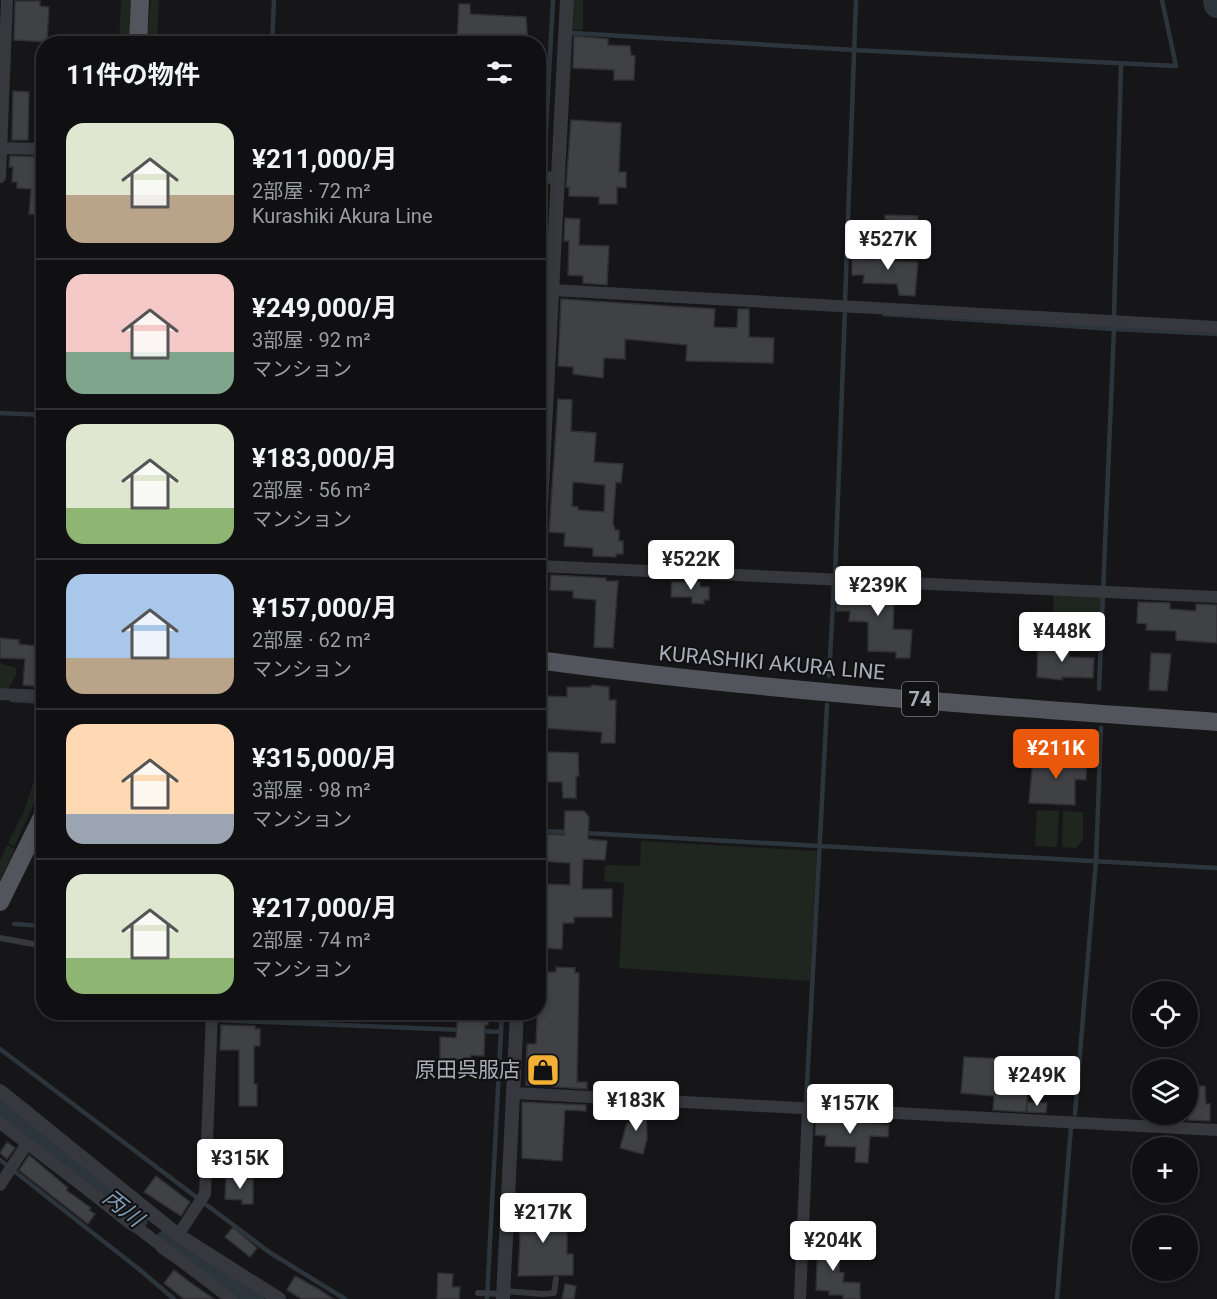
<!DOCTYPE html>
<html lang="ja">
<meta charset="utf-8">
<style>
body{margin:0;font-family:Roboto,"Noto Sans JP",sans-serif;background:#1e1e20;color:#f1f3f6;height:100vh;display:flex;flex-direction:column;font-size:22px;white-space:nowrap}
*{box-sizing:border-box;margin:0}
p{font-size:20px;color:#9c9d9f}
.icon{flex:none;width:33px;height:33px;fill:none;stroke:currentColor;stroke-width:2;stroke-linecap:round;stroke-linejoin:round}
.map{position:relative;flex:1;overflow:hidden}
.sheet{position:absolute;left:36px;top:36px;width:510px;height:984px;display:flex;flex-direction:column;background:#101012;border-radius:24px;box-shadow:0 3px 9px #0003,0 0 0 2px #303032}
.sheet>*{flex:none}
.buttons{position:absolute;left:1132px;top:981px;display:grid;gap:12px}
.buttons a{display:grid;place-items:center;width:66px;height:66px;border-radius:50%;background:#101012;box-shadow:0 3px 9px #0003,0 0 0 2px #303032;font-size:30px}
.price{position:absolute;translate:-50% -51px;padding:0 14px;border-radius:6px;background:#fff;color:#222;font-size:20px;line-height:39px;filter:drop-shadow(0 2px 3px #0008)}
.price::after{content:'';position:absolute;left:50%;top:36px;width:18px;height:14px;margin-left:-9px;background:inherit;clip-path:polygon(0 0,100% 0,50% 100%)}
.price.selected{background:#ea580c;color:#fff}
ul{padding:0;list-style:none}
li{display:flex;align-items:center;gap:18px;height:150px;padding:0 30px}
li+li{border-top:2px solid #303032}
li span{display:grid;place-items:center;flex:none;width:168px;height:120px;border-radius:18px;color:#555}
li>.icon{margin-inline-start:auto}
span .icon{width:72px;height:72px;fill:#fffc;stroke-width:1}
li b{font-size:26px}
h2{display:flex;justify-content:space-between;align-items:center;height:72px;padding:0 30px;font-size:26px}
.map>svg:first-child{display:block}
</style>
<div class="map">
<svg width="1217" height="1299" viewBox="0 0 1217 1299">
<rect width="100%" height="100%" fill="#161618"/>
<path fill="#1e261f" d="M121 0H132L130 43 119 44Z
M151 0H159L157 43 146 44Z
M574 0H583V30L573 29Z
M1054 594 1103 596 1100 648 1071 645 1072 626 1052 624Z
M0 663 16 668V675L9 688H0Z
M43 754V784L14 847 8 843 24 811Z
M1037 810 1059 811 1057 847 1035 846Z
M1063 811 1083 812V840L1076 848 1062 847Z
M641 841 817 851 810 981 619 968 624 883 604 881 605 865 640 866Z
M7 845 15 849 0 880V860Z"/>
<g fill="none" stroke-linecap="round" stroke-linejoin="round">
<path stroke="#2c353c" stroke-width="4.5" d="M573 33 853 50 1176 66 1162 0
M272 44 274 0
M538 277 553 0
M538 293H545
M845 302 856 0
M884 314 1114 329V326
M1114 317 1121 65
M0 413 44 415
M835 576 845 310
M829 676 834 583
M1099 689 1114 329 1217 334
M12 700 44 702
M538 831 570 832
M585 833 1217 868
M14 924 44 926
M216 1020 462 1030
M479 1031 501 1032
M0 1049 269 1252 345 1299
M806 1103 827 705
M1075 1114 1096 861 1101 728
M0 1160 140 1270 174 1299
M487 1299 502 1012
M1057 1299 1071 1127H1073"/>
<path stroke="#2c353c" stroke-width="26" d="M1216 0 1217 5
M0 1110 135 1219
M167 1243 251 1299"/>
</g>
<path fill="#404145" stroke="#303034" stroke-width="1.5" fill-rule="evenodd" d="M15 1H40V6L49 7 47 42 14 40Z
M459 4H470V14L526 17 528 44 473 40V44H457Z
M574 36 608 39V45L630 46 631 55 635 56 634 80H614V70L573 68Z
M13 91 29 92 28 140H12Z
M571 120 621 123 619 172H626V188L617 187V204H599V197L569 196V187H566Z
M10 156 44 157V215L29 214 31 189 17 188V182H12L13 167H9Z
M885 215 918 216 917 231 885 230Z
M565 218 580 219 579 245 609 246 607 285 583 283V276L568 275 569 241H564Z
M878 246H894L891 261 918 262 915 296 899 295 897 284 863 283 864 275H852V259L876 260Z
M561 299 715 309 714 327 737 328 738 309H749V337L774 338 773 363 686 361 687 345 625 339V359L604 358 603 378 573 374V367L558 366Z
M558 399 572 400 571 431 596 433 594 462 623 464 621 483 616 482 613 523 615 530H619V541H623V554H616V557L593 556V548L564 546 565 533 549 532ZM573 482 605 485 604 512 578 510V507L572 506Z
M551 575 606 578V581H618L613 648 594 647 596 600 573 598V591L550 590Z
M672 582H700V587H709V600H704V604L692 603V597H671Z
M837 588 914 591 913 604H894L893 629 912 630 910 658H896V652L868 651V622L849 621 850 611H836Z
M1138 602 1170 603V609L1196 611V604L1217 605V643L1176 640V631L1146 630 1147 624 1137 623Z
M0 638 19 640V644L44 647V687L23 685 25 659 0 658Z
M1038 641 1051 642V647L1069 648V657L1094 658 1093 678 1062 677V680L1037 677Z
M1151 653 1171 654 1167 691 1149 690Z
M592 685 609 687V700H616L615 743H601L602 732 541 728 544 696 567 697V687H591Z
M546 752 578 753 579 776H576V798H563L562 782H546Z
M1044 754 1054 755V758L1087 759 1086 780 1075 779V805L1029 803 1033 758H1044Z
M565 811H584L589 817 588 839 607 841 605 860 583 859 582 889H612V917H574V923H563L562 949 538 948 539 884 570 885V863L538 861 539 834 564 835Z
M556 967 575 968V973H579L577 1082H587V1089L526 1085 527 1044H536L538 995 546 996 547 972H556Z
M458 1012H488V1025H485L484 1056 471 1055V1060H440V1037L456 1038Z
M221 1025 255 1026V1029H260V1046H254V1084H257V1106H239V1050H220Z
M964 1057 1006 1059V1063H1030L1026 1112 993 1110 994 1096 961 1093Z
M1194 1086H1205L1206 1104H1210V1121L1188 1120V1090L1194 1091Z
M522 1102 586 1105V1111L565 1110 562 1161 522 1158Z
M1027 1102 1047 1103 1046 1113 1027 1112Z
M632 1108 646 1109 647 1139 643 1154 620 1148 627 1123H631Z
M816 1118 859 1119V1122L889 1125 888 1137 870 1136 868 1163 855 1162 856 1147 825 1146 826 1136 815 1135Z
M7 1142 15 1148 7 1159 0 1153Z
M29 1155 68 1188 66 1190 91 1208 89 1210 95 1214 88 1224 19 1170Z
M156 1176 190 1202 181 1216 144 1192Z
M226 1178 253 1179V1204H242V1200L225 1199Z
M516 1207 547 1208V1219H567V1254H573V1275L518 1276 520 1240Z
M233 1227 257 1248 250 1257 225 1237Z
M818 1235 833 1236 832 1255H840L839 1272 844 1273 843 1282 860 1283V1299H843V1295H829V1291L816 1290Z
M174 1270 191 1283 214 1299H184L164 1283Z
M438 1273 453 1274 452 1287H460L459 1299H437Z
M295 1276 320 1290 333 1299H302L287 1290Z
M565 1284 576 1286 574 1299H562Z"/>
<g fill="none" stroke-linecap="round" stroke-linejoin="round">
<path stroke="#37383d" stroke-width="6" d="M538 285 552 286
M0 938 44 946
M490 1072 514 1073
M504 1291 543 1294 554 1293 556 1279
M478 1293 503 1294"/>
<path stroke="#37383d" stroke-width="12" d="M0 148 44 149
M0 177 7 0
M538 177 558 178
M552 290 1217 327
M538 566 1217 597
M0 694 44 696
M514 1093 1217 1130
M0 1123 231 1299
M0 1185 26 1145
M178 1235 205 1194 212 1012
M800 1299 808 1109"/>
<path stroke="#37383d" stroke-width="14" d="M538 565 567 0
M0 1091 178 1235 279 1299
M503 1299 517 1012"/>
<path stroke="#53555c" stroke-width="18" d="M138 44 140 0
M538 660C763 691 991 706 1217 722
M0 902 44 813"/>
</g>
<defs>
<symbol id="shop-square" viewBox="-11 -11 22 22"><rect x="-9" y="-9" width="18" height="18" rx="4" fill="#f2b134" stroke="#111113"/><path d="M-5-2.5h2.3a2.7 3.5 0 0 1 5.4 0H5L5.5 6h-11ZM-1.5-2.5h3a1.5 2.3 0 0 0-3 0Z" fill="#111"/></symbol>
</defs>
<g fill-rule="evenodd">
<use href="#shop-square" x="524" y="1051" width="38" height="38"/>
</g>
<g text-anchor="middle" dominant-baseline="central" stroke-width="4.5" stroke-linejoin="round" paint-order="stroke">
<rect fill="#111113" stroke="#7b7e86" stroke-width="1.5" x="902" y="682" width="36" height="34" rx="4.5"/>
<g font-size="20" font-weight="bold" fill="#a8adb8">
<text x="920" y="699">74</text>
</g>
<g font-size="21" fill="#a8adb8" stroke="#111113">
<text transform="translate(772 663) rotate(5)">KURASHIKI AKURA LINE</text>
</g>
<g font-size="21" fill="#a8adb8" stroke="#111113" text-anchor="end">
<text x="520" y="1070">原田呉服店</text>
</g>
<g font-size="22" font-style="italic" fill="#7f9bb3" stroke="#111113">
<text transform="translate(123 1208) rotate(39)">丙川</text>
</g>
</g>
</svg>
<div class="buttons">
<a><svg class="icon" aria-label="locate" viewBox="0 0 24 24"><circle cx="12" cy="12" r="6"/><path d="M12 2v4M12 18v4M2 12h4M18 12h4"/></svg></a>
<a><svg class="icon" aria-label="layers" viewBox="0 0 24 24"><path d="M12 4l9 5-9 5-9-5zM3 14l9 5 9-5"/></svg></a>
<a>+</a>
<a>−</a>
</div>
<b class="price" style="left:888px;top:271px">¥527K</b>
<b class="price" style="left:691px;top:591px">¥522K</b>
<b class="price" style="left:878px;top:617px">¥239K</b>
<b class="price" style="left:1062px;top:663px">¥448K</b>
<b class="price selected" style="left:1056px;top:780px">¥211K</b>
<b class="price" style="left:1037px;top:1107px">¥249K</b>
<b class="price" style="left:636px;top:1132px">¥183K</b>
<b class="price" style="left:850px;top:1135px">¥157K</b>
<b class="price" style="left:240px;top:1190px">¥315K</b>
<b class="price" style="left:543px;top:1244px">¥217K</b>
<b class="price" style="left:833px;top:1272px">¥204K</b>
<section class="sheet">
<h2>11件の物件<svg class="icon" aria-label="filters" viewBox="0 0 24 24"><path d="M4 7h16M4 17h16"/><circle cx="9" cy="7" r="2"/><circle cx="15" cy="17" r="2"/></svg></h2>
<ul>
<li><span style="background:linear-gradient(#dfe7d0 60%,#b9a48a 0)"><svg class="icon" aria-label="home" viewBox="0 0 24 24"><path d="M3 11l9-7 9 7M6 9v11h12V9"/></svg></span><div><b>¥211,000/月</b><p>2部屋 · 72 m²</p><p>Kurashiki Akura Line</p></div></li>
<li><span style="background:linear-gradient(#f6c9c9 65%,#7fa58c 0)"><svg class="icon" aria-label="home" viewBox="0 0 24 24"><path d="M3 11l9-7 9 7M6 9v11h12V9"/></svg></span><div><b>¥249,000/月</b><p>3部屋 · 92 m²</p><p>マンション</p></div></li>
<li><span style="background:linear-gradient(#dfe7d0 70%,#8fb573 0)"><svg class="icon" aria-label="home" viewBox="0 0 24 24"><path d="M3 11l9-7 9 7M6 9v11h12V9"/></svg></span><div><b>¥183,000/月</b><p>2部屋 · 56 m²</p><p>マンション</p></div></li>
<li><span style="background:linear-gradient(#a9c7e8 70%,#b9a48a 0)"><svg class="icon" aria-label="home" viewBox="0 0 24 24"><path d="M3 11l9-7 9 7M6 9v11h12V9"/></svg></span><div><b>¥157,000/月</b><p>2部屋 · 62 m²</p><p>マンション</p></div></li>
<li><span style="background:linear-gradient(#ffd9b3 75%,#9aa5b1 0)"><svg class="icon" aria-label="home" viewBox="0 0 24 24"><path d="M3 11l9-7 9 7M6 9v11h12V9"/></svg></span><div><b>¥315,000/月</b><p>3部屋 · 98 m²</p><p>マンション</p></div></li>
<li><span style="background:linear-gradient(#dfe7d0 70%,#8fb573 0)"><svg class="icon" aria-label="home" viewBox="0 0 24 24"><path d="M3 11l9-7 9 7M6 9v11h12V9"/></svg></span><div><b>¥217,000/月</b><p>2部屋 · 74 m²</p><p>マンション</p></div></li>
</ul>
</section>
</div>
